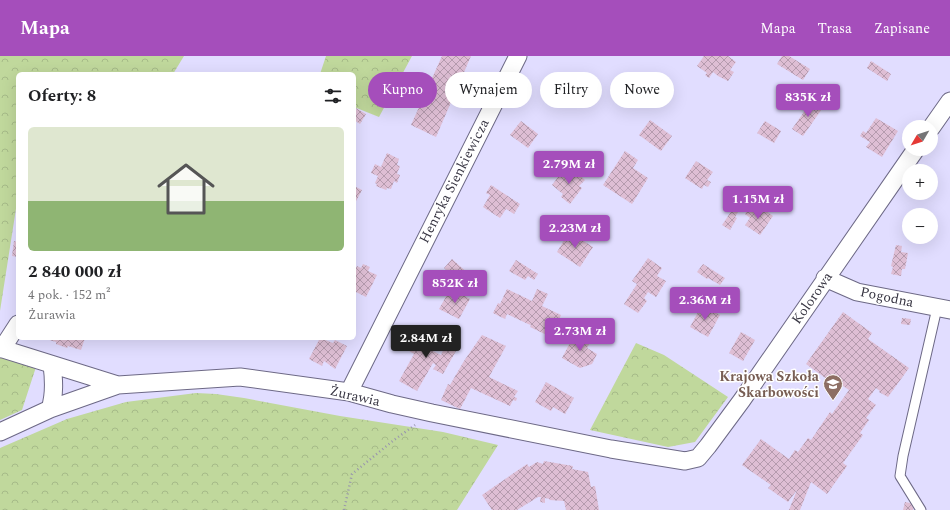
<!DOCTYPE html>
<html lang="pl">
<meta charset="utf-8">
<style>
body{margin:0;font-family:Spectral,serif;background:#f2f2f2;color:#202124;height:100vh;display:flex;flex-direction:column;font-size:15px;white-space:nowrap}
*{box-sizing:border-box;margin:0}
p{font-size:13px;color:#757577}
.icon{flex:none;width:22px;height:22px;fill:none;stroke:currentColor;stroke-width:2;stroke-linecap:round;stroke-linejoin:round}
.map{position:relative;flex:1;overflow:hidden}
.drawer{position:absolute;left:16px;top:16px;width:340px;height:268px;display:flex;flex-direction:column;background:#fff;border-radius:6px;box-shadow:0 4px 16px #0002}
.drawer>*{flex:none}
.guide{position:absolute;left:368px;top:16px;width:380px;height:36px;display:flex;gap:8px}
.needle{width:26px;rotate:231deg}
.fabs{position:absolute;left:902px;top:64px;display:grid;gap:8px}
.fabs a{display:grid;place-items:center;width:36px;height:36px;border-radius:50%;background:#fff;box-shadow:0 4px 16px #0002;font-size:20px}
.price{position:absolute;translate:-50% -34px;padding:0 9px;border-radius:4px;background:#a54ebb;color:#fff;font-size:13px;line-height:26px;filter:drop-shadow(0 1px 2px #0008)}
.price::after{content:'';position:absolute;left:50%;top:24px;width:12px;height:9px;margin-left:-6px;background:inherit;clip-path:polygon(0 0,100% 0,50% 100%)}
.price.selected{background:#222;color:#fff}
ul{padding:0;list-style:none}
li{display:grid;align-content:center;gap:8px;height:212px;padding:0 12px}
li span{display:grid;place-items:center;height:124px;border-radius:6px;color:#555}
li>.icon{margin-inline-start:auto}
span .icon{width:72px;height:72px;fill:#fffc;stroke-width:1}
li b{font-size:17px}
h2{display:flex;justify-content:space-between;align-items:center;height:48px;padding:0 12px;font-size:17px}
.pill{padding:0 14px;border-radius:18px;background:#fff;box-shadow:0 4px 16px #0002;font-size:14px;line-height:36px}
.pill.selected{background:#a54ebb;color:#fff}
header{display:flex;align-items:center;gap:24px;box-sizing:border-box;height:56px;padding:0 20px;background:#a54ebb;color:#fff}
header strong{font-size:19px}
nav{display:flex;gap:22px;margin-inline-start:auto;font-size:14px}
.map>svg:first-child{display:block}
</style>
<header>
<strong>Mapa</strong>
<nav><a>Mapa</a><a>Trasa</a><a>Zapisane</a></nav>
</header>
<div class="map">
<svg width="950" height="454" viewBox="0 0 950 454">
<defs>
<pattern id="forest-crowns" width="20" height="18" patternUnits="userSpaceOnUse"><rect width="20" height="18" fill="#c0d89c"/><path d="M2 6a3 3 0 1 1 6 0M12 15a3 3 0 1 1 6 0" fill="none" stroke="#a6ba88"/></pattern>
<pattern id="building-cross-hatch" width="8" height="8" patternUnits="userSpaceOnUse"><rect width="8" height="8" fill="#debed4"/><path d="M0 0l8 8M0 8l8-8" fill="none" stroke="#b59bae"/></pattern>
</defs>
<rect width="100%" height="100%" fill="#e1ddff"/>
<path fill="url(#forest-crowns)" d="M0 0H184L173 18H18V140L0 255Z
M326 0H412L379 61 354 51 355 42 354 41V18H320Z
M636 287 664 299 728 341 695 386 668 391 590 374Z
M0 300 36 311 22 354 0 364Z
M196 337 216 338 244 342 340 360 443 376 498 389 457 454H0V392L67 363 126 346Z"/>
<path fill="url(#building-cross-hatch)" d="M442 0H471L436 81 411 69Z
M704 0H728L736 6 730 14 734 16 728 25 718 20 713 16 709 22 705 19 707 17 697 10Z
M782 0H789L810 13 803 24 777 8Z
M871 5 891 18 887 25 867 12Z
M813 43 824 50 803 80 792 73Z
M354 51 366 58 360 68 354 64Z
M876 62 898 75 882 101 866 91 870 86 860 80 863 75 866 77Z
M650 64 672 80 661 95 639 79Z
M521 65 538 78 528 92 510 79Z
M765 65 781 75 774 87 757 77Z
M625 95 638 104 633 112 648 122 632 148 603 129Z
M387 97 399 103 397 109 400 110 397 118 400 119 397 127 394 125 391 133 387 132 386 134 376 130 377 128 375 127 378 120 371 117 375 108 381 111Z
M696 105 713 116 707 124 711 126 708 131 704 129 702 133 685 122Z
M572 113 585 124 579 130 582 132 570 148 561 141 563 138 552 129 561 117 565 120Z
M491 129 520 148 514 158 506 153 500 162 483 151 490 139 486 137Z
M354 130 362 134 354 149Z
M743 138 747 142 735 161 737 162 730 174 722 169Z
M758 149 773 160 760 179 745 169 750 162 745 158 748 153 754 156Z
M569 176 593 191 580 211 557 196Z
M14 185 18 186V201L12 200Z
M896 189 902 190 901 196 908 197 905 213H902L901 220 891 218 893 211 891 210Z
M648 202 662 212 657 220 666 225 656 241 648 236 644 242 647 245 638 257 624 248 637 228 632 225Z
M452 203 470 219 462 228 444 212Z
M516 204 538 218 534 224 528 220 525 224 509 215Z
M363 208 370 211 368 215 377 219 366 241 354 235V216L357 210 361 212Z
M703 208 725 222 720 229 708 222 707 223 697 216Z
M451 232 470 243 459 263 439 253Z
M507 233 532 245 537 233 548 238 542 250 561 259 551 281 530 271 531 269 528 268 507 258 505 263 493 257 498 247 500 248Z
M702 249 720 259 708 281 690 271Z
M843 256 872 277 868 283 909 312 888 341 879 336 880 335 876 332 868 343 876 349 866 362 869 364 860 377 863 379 843 407 847 410 827 438 811 426 800 454H789L797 434 788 446 768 432 771 429 742 409 761 383 789 403 795 394 798 396 808 382 811 384 830 356 832 358 849 334 837 326 835 329 806 308Z
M902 262 911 263 910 269 901 268Z
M409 276 433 289 431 294 441 299 446 288 443 287 447 279 461 286 443 318 433 313 436 309 433 307 417 335 399 325 414 298 403 291 407 283 406 282Z
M741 276 755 284 743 305 729 297Z
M575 277 591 285 587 292 597 298 592 308 580 312 562 302Z
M482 279 506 290 489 321 518 335 514 341 517 342 516 345 513 344 510 350 471 332 460 353 441 344 448 328 450 329 464 305Z
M43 282H85L81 294 68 290 67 292 56 288V286Z
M320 282 333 287 335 284 347 290 335 313 324 305 322 310 309 303Z
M546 326 574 342 565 358 553 351 551 355 535 346Z
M544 405 573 410 572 413 588 416 591 431 595 430 599 454H566L564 445 549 444 550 443 545 442V447L540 446 541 441H538L517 454H492L482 439 527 408 529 411 537 406 543 408Z
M905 446 915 448 913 454H903Z"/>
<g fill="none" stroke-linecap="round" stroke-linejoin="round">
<defs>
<path id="service" d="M921 454 900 420 903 400 937 252"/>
<path id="minor" d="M931 72 950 45
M825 222 857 236 950 254
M0 292 118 329
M2 293 18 268
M349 336 518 0
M50 353C55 338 54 324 52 309
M0 376 50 353 118 329 240 321 349 336 392 348 432 357 611 393 685 405 698 402 708 390 742 344 916 93"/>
</defs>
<use href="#service" stroke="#6d6986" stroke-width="11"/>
<use href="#minor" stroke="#6d6986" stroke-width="19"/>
<path stroke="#9794ad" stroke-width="2.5" stroke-dasharray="1 3" stroke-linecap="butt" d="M344 454 352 418 394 384 415 369"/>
<use href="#service" stroke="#fff" stroke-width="9"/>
<use href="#minor" stroke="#fff" stroke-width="17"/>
</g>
<defs>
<symbol id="university-pin" viewBox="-11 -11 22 30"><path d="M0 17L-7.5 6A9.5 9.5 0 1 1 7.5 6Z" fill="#8d6e63" stroke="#fff"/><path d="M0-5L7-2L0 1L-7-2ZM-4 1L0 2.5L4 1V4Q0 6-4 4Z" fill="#fff"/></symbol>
</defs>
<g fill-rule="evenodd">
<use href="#university-pin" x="822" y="317" width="22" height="30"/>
</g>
<g text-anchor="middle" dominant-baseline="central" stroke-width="3" stroke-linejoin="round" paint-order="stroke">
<g font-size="14" fill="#383643" stroke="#fff">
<text transform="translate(454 125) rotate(-63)">Henryka Sienkiewicza</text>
<text transform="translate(887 241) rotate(12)">Pogodna</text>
<text transform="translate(812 242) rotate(-55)">Kolorowa</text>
<text transform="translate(355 340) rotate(13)">Żurawia</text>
</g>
<g font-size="14" font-weight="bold" fill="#785e54" stroke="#fff" text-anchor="end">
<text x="819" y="320">Krajowa Szkoła<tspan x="819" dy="16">Skarbowości</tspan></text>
</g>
</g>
</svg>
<div class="fabs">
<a><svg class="needle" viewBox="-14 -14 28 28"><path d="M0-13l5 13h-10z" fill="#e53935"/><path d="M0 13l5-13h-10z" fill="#757577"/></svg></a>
<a>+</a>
<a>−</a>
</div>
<b class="price" style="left:808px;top:62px">835K zł</b>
<b class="price" style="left:569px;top:129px">2.79M zł</b>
<b class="price" style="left:758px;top:164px">1.15M zł</b>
<b class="price" style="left:575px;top:193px">2.23M zł</b>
<b class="price" style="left:455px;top:248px">852K zł</b>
<b class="price" style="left:705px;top:265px">2.36M zł</b>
<b class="price" style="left:580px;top:296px">2.73M zł</b>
<b class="price selected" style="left:426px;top:303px">2.84M zł</b>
<div class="guide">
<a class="pill selected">Kupno</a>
<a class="pill">Wynajem</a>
<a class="pill">Filtry</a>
<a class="pill">Nowe</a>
</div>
<section class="drawer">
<h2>Oferty: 8<svg class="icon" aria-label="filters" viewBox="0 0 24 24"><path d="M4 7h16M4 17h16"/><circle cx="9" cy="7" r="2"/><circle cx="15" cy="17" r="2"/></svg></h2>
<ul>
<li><span style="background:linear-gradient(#dfe7d0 60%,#8fb573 0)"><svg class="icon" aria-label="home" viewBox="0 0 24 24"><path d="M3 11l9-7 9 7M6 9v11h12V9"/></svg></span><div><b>2 840 000 zł</b><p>4 pok. · 152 m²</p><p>Żurawia</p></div></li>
</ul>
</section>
</div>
